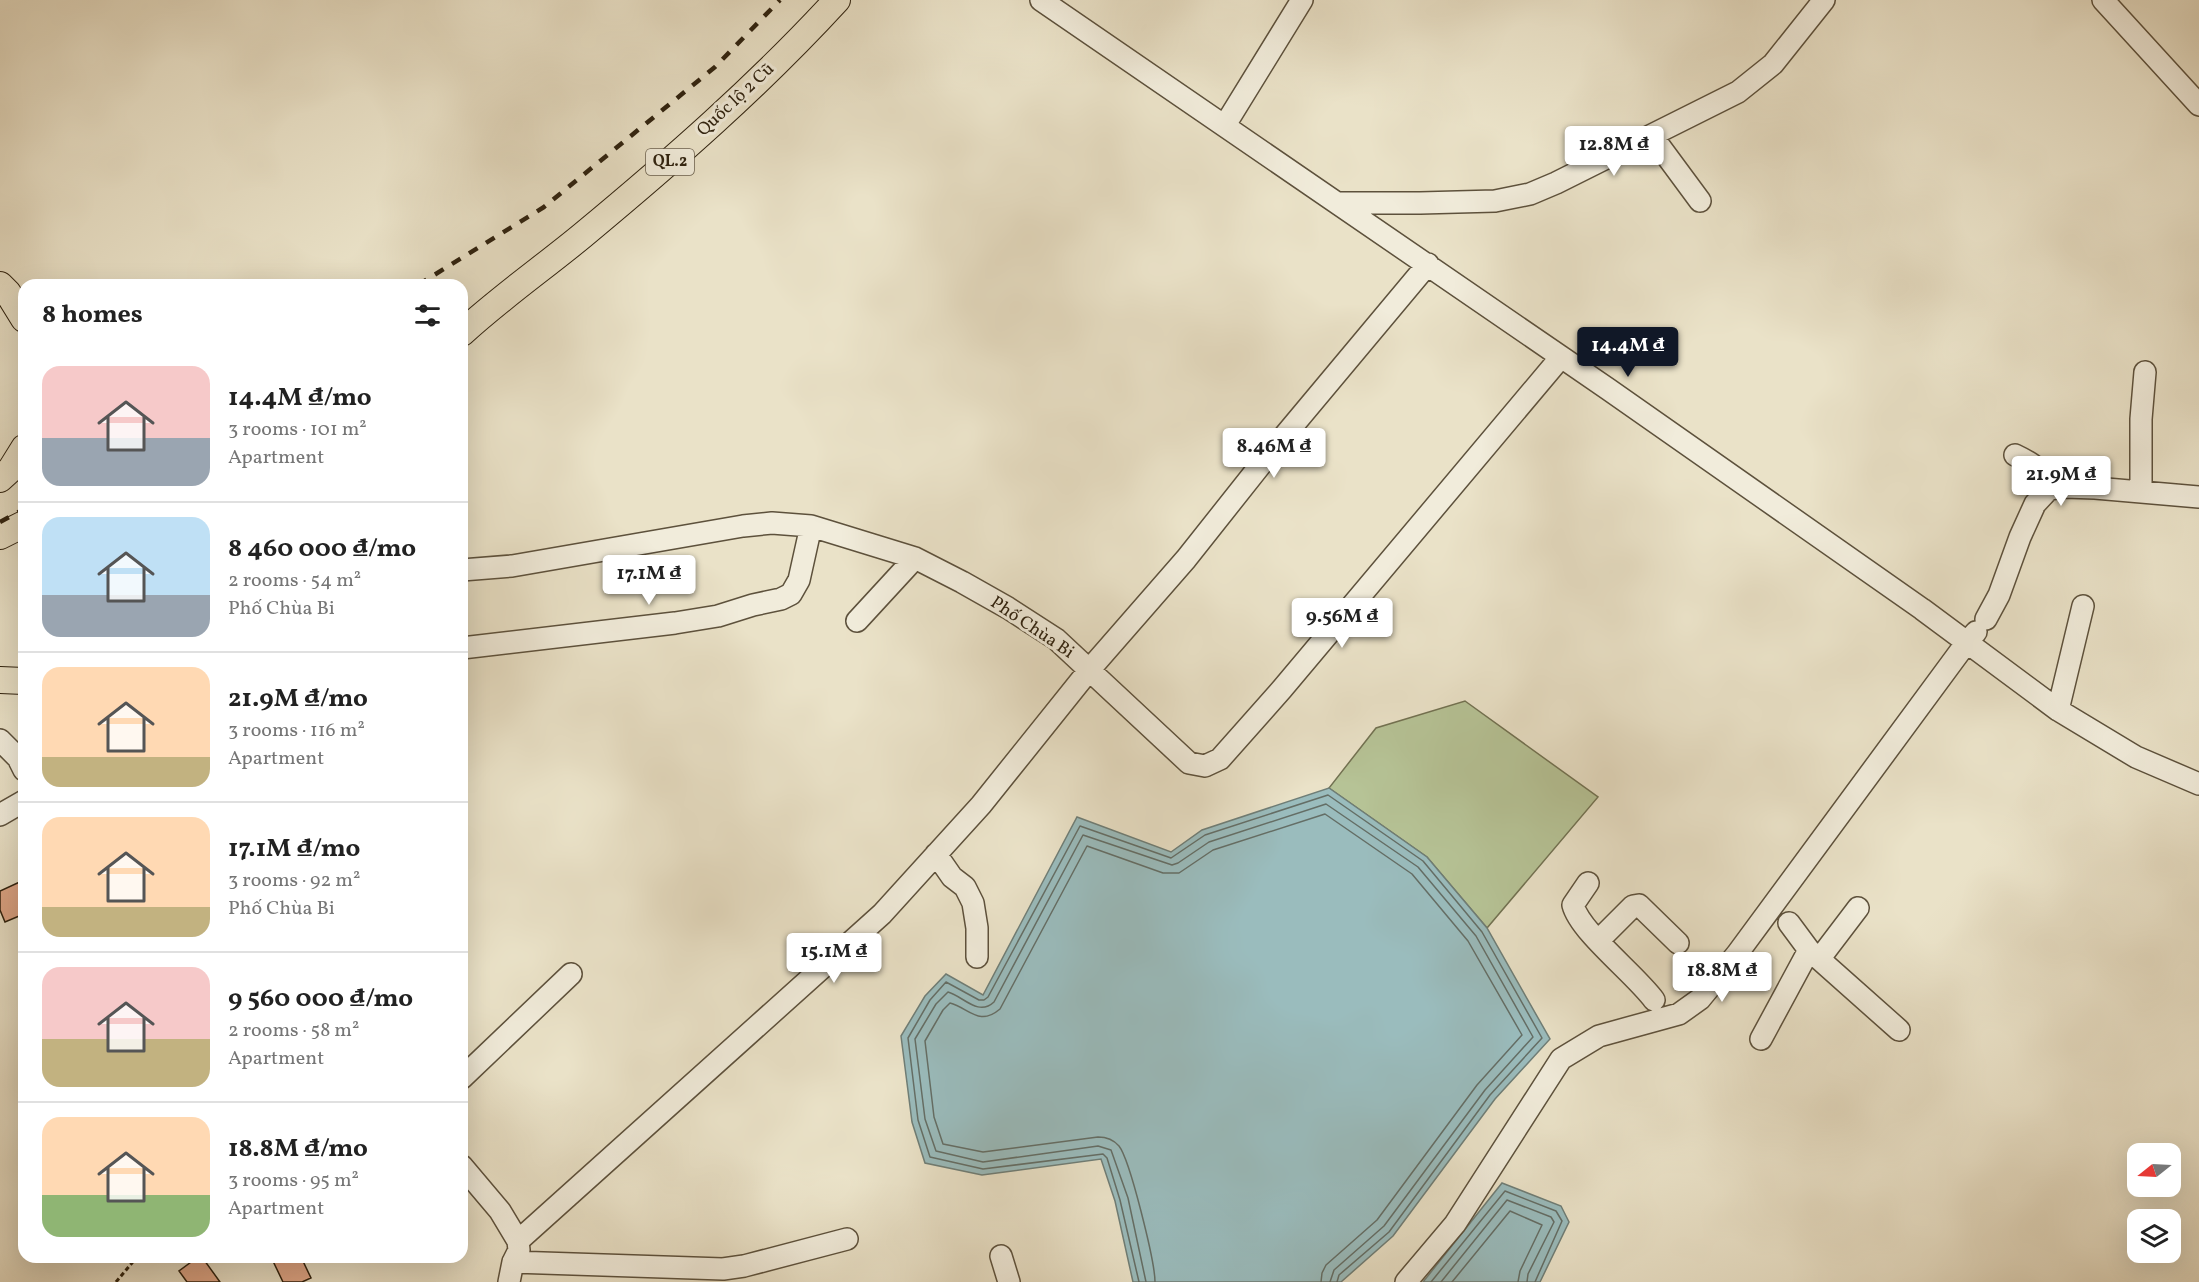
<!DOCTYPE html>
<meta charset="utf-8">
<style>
body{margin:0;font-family:Vollkorn,serif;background:#f2f2f2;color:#222;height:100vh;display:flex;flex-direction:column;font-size:22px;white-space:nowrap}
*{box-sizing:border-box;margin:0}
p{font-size:20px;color:#767676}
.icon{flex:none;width:33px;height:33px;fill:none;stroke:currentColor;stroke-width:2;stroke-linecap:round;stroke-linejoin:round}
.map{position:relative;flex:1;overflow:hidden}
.drawer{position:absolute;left:18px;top:279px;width:450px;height:984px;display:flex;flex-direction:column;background:#fff;border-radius:18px;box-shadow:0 6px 24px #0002}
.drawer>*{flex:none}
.needle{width:39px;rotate:252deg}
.tools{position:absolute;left:2127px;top:1143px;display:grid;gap:12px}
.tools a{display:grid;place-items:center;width:54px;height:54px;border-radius:12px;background:#fff;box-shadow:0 6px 24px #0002;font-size:30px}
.price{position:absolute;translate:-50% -51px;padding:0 14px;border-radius:6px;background:#fff;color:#222;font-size:20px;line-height:39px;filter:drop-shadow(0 2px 3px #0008)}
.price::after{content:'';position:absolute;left:50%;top:36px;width:18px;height:14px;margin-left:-9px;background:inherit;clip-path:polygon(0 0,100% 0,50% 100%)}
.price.on{background:#111827;color:#fff}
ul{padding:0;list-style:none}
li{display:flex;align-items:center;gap:18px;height:150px;padding:0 24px}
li+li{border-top:2px solid #e0e0e0}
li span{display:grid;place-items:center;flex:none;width:168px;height:120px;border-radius:18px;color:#555}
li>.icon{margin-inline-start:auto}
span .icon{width:72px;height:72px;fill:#fffc;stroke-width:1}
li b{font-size:26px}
h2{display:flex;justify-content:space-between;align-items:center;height:72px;padding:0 24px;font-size:26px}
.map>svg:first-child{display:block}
</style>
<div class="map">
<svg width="2199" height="1282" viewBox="0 0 2199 1282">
<rect width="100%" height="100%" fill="#eae2c8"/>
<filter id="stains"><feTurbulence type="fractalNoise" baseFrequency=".00333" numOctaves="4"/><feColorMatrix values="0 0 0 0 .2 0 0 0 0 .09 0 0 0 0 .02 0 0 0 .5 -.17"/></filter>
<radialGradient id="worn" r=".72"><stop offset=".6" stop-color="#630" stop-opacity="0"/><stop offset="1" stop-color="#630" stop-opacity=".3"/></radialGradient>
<path fill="#b6c396" stroke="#727252" stroke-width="1.5" d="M1465 701 1598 797 1487 928 1427 857 1329 788 1376 728Z"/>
<path fill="#9abcbd" stroke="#6f7e77" stroke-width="1.5" d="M1329 788 1427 857 1487 928 1550 1039 1495 1099 1393 1236 1341 1282H1133L1115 1201 1101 1159 982 1175 925 1163 912 1122 901 1036 925 996 946 974 983 995 1077 817 1171 852 1202 830Z
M1502 1183 1561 1206 1569 1222 1540 1282H1423Z"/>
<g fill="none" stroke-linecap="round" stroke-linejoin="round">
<path stroke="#646e66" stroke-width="1.5" d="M1139 1282 1120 1200 1107 1158 1103 1154 983 1169 930 1157 918 1120 908 1038 930 1000 946 982 979 1000H984L988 997 1080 826 1171 858 1205 835 1328 795 1423 861 1482 932 1542 1038 1490 1095 1389 1232 1339 1275 1337 1282
M1146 1282 1128 1198 1111 1150 1098 1146 983 1162 936 1151 925 1119 915 1039 936 1004 948 992C963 996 978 1017 994 1002L1083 835 1172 865 1178 863 1209 842 1326 804 1418 867 1476 936 1533 1037 1485 1090 1384 1226 1334 1270 1330 1282
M1155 1282C1155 1262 1130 1160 1119 1146 1113 1139 1106 1137 1098 1137L983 1152 943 1144 934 1117 925 1041 943 1010 950 1003C969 1008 979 1027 1000 1009L1087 846 1163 873H1179L1213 850 1325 814 1412 874 1468 941 1522 1035 1477 1085 1377 1220 1326 1265 1322 1273 1321 1282
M1431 1282 1505 1191 1556 1211 1562 1221 1535 1282
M1441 1282 1507 1200 1551 1217 1554 1222 1528 1274 1527 1282
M1452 1282 1510 1211 1542 1225 1520 1271 1518 1282"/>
</g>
<path fill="#e0a788" stroke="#2e210e" stroke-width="1.5" d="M24 880V914L5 922 0 910V891Z
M198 1257H202L220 1282H187L179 1271Z
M271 1257H301L311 1278 302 1282H283Z"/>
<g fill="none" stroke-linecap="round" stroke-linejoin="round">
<defs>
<path id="minor" d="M1041 0 1608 389 1922 609 2058 710 2136 757 2199 784
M2103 0 2199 105
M1225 125 1302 0
M1652 136 1700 201
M1337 203H1420L1495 201 1530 194 1556 183 1738 92 1773 64 1824 0
M2015 455C2036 465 2039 468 2049 489
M2141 491V419L2145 372
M462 570 512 566 743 526 772 523 811 526 915 558 962 582 1008 608 1056 639 1189 763 1205 766 1220 759 1282 689 1561 357
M1986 619 1999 595 2020 537 2035 504 2049 489 2065 487 2095 488 2199 497
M857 621 915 558
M462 648 675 623 718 616 753 605 781 599 791 594 799 580 811 526
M2058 710 2083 606
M0 740 18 758 24 770
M0 815 24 801
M936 854 952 877 965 887 973 903 977 928V957
M1588 883 1573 905C1580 932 1635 974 1654 1000
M1789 923 1809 950 1899 1030
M1598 941 1633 906 1639 905 1678 943
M1820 958 1858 908
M1761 1039 1809 950
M462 1078 571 974
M462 1166 500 1211 518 1241 519 1250 513 1262 509 1282
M518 1241 882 914 981 805 1090 669 1186 559 1270 453 1428 264
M1001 1256 1009 1282
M513 1262 723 1269 744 1266 847 1239
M1406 1282 1455 1224 1561 1059 1599 1036 1679 1014 1700 999 1737 954 1967 642 1976 632"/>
<path id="major" d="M0 285 8 293 24 319
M462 333C500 298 543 268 583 235 671 162 759 85 837 0
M0 479 11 469 24 448
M0 536 24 524
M0 680 24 681"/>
</defs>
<use href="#minor" stroke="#5d513c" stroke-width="24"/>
<use href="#major" stroke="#2e210e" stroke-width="28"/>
<path stroke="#2e210e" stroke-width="3" stroke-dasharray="4.5 3" stroke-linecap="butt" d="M116 1282 137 1257"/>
<use href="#minor" stroke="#f1ecdb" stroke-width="21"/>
<use href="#major" stroke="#eae2c8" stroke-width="26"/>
<path stroke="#2e210e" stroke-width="4.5" stroke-dasharray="10 10" stroke-linecap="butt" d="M418 285 544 207 715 67 780 0
M0 522 24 509"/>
</g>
<g text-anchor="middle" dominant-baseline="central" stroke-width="6" stroke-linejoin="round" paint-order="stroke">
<rect fill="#f1ecdb" stroke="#685e4c" stroke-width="1.5" x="646" y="149" width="48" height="26" rx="4.5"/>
<g font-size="16" font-weight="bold" fill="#2e210e">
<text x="670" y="162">QL.2</text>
</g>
<g font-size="18" fill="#2e210e" stroke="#f1ecdb">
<text transform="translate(736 100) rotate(-43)">Quốc lộ 2 Cũ</text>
<text transform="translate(1032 628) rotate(34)">Phố Chùa Bi</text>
</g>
</g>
<rect width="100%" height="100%" filter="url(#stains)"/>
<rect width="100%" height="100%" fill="url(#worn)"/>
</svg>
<div class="tools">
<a><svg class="needle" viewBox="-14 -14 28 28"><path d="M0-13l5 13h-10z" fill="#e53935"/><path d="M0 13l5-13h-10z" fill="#767676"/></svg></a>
<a><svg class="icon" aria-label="layers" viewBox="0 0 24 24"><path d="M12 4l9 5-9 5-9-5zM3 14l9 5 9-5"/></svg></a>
</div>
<b class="price" style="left:1614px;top:177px">12.8M ₫</b>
<b class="price on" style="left:1628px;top:378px">14.4M ₫</b>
<b class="price" style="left:1274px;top:479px">8.46M ₫</b>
<b class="price" style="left:2061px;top:507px">21.9M ₫</b>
<b class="price" style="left:649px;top:606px">17.1M ₫</b>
<b class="price" style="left:1342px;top:649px">9.56M ₫</b>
<b class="price" style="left:834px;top:984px">15.1M ₫</b>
<b class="price" style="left:1722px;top:1003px">18.8M ₫</b>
<section class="drawer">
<h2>8 homes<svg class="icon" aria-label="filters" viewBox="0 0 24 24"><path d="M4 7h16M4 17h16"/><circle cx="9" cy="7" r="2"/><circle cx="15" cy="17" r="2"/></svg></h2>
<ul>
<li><span style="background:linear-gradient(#f6c9c9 60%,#9aa5b1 0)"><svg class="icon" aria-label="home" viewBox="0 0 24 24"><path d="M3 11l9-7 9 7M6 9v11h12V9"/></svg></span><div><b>14.4M ₫/mo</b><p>3 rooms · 101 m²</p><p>Apartment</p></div></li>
<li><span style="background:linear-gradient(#bfe0f5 65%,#9aa5b1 0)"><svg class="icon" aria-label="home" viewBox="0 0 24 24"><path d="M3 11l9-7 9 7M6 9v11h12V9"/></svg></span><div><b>8 460 000 ₫/mo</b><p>2 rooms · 54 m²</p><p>Phố Chùa Bi</p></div></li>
<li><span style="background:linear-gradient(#ffd9b3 75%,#c2b280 0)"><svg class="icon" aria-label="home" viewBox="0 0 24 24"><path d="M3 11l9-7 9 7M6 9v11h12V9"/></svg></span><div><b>21.9M ₫/mo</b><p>3 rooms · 116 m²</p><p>Apartment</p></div></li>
<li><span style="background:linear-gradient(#ffd9b3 75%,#c2b280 0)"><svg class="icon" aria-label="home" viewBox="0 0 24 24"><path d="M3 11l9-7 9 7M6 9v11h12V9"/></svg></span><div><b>17.1M ₫/mo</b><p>3 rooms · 92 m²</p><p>Phố Chùa Bi</p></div></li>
<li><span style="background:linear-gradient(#f6c9c9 60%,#c2b280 0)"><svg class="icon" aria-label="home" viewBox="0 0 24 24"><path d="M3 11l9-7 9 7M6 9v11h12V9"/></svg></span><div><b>9 560 000 ₫/mo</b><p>2 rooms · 58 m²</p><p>Apartment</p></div></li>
<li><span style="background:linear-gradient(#ffd9b3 65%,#8fb573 0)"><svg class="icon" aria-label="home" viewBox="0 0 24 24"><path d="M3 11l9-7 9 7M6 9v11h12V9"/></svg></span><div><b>18.8M ₫/mo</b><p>3 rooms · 95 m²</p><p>Apartment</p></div></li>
</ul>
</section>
</div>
